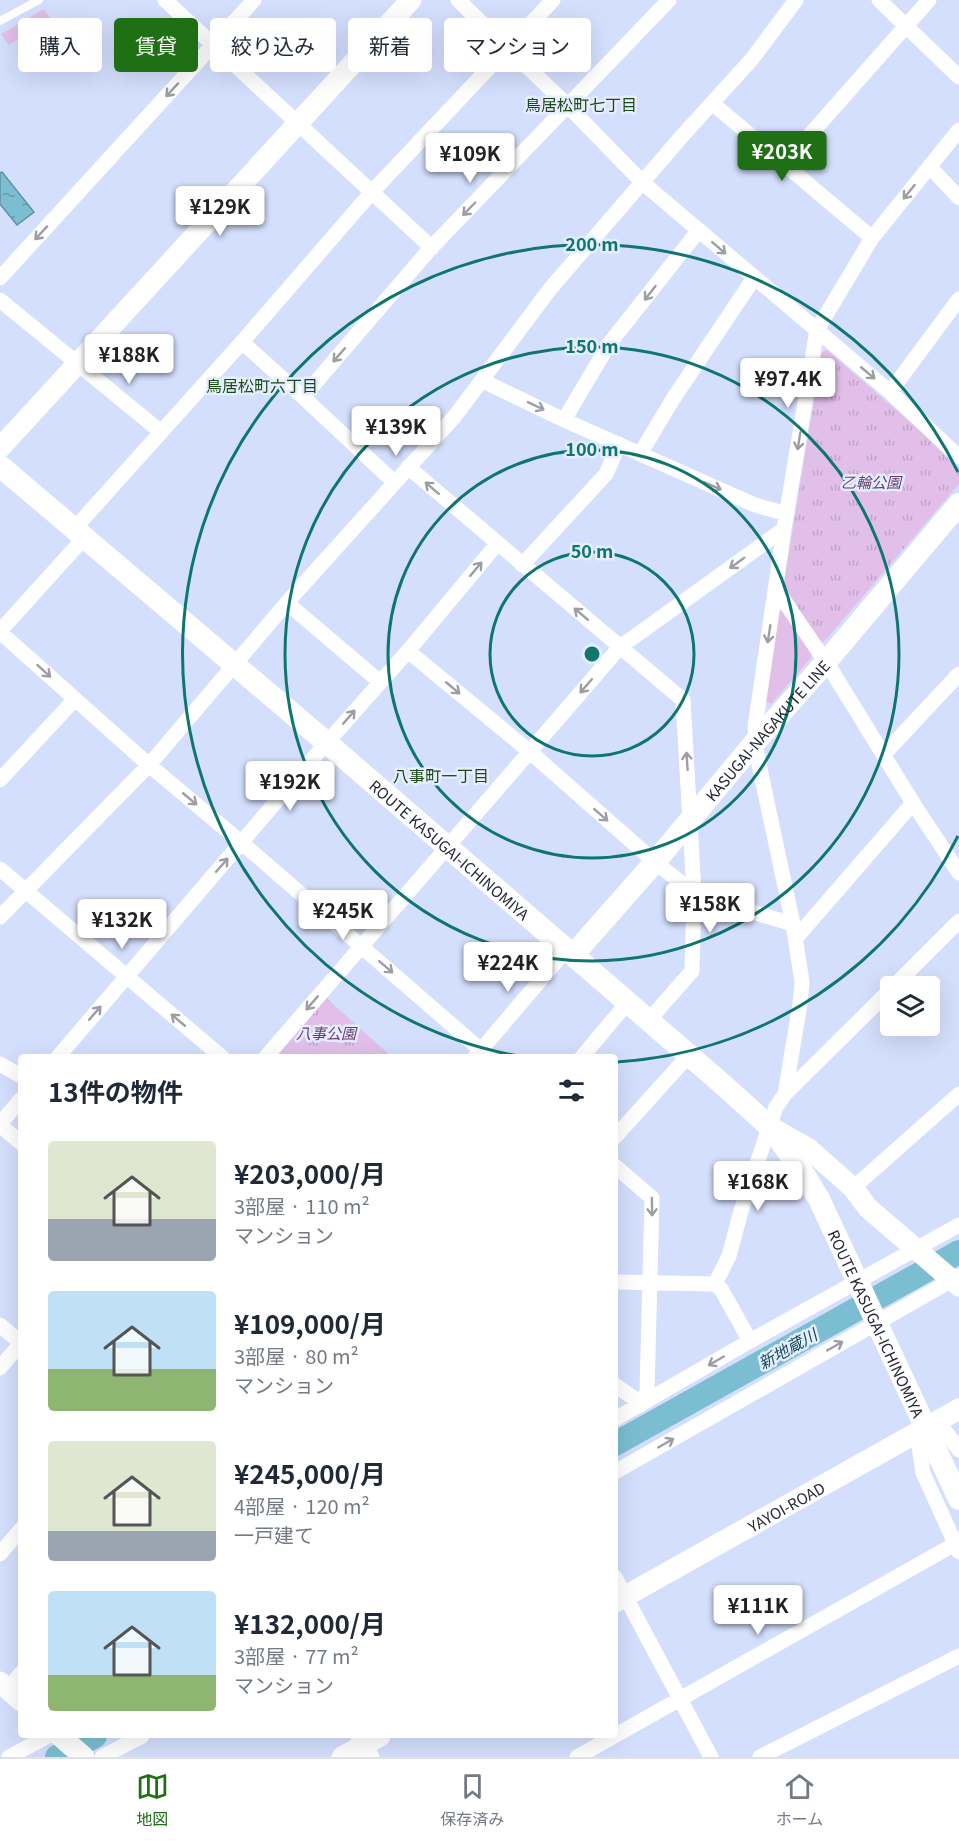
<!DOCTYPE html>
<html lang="ja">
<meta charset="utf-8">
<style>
body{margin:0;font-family:Georgia,"Noto Sans JP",serif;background:#f2f2f3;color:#1f2937;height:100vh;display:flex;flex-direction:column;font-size:22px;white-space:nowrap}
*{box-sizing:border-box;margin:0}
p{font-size:20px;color:#747a83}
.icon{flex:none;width:33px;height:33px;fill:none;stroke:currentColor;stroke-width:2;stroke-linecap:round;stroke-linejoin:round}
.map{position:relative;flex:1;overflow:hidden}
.side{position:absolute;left:18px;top:1054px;width:600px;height:684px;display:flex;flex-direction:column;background:#fff;border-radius:6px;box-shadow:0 6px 24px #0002}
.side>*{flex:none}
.banner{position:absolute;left:18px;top:18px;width:600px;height:54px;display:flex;gap:12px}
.fabs{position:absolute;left:880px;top:976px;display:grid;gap:12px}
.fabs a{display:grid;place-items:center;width:60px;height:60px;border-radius:6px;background:#fff;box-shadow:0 6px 24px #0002;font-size:30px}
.price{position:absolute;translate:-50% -51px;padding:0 14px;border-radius:6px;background:#fff;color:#222;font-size:20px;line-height:39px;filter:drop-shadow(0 2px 3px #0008)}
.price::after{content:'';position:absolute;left:50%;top:36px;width:18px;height:14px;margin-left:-9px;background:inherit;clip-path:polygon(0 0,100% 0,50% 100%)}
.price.on{background:#1f6f15;color:#fff}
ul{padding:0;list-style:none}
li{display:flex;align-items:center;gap:18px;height:150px;padding:0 30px}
li span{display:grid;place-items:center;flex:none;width:168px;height:120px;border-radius:6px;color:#555}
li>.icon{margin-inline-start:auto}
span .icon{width:72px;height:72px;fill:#fffc;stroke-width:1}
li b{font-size:26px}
h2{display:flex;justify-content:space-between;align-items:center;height:72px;padding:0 30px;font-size:26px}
.chip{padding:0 21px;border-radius:6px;background:#fff;box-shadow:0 6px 24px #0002;font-size:21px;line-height:54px}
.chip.on{background:#1f6f15;color:#fff}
.tabs{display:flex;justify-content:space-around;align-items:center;height:84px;border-top:2px solid #e0e1e3;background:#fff;font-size:16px;color:#747a83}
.tabs a{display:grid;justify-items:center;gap:3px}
.tabs .on{color:#1f6f15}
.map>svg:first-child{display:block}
</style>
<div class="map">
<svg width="959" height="1757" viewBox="0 0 959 1757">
<defs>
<pattern id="park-tufts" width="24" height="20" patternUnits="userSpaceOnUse" patternTransform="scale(1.5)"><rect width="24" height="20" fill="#e1bfe9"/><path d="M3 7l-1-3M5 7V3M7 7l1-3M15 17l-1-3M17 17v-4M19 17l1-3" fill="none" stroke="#c1a4c8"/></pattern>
<pattern id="water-ripples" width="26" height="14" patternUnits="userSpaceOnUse" patternTransform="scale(1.5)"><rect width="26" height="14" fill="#7bbed2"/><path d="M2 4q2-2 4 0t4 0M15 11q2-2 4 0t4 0" fill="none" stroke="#659aab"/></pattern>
</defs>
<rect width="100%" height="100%" fill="#d4dffd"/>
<path fill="url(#park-tufts)" d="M827 350 925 435 959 470V484L824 642 819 641 785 587 784 582 822 352Z
M324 996 392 1057 272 1058Z"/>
<path fill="#e1bfe9" d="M44 9 50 18 9 45 1 34Z
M784 610 811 652V658L771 704 764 701 779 612Z"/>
<path fill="url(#water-ripples)" stroke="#6191a2" stroke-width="1.5" d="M2 172 34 212 17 225 0 204V173Z"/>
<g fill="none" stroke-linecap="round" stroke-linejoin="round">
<path stroke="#7bbed2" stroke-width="24" d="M615 1444 959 1252
M57 1757 95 1736"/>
<path stroke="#fff" stroke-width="8" d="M0 21 39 0"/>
<path stroke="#fff" stroke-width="15" d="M165 0 432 248
M458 0 568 106 643 183 890 392 959 457
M879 0 959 77
M712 103 872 238
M785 163 929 0
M930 167 959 198
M0 278 254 0
M0 300 161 432
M242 342 303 397 394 482
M483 381 564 420 755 505 787 514
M890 392 959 299
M303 397 429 250 669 0
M564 420 609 344 699 230
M640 454 673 399 754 278
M408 467 683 700 694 893 692 971 649 1020
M75 528 242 342 371 193 553 0
M522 565 606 474 619 444
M776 589 830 668 913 803 959 873
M287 603 380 682
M0 631 85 537
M0 632 149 765 242 843 490 1058
M408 651 529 751 655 862 694 893 704 898 793 924
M884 754 959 674
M0 780 75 699
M0 869 223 1058
M0 917 149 765 290 599 455 416 550 289 683 135 752 59 796 0
M796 938 913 803
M893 987 959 921
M475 1057 566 950
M57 1058 316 755 408 651 497 544
M265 1058 620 647 784 529
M581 1058 628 1002
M0 1064 21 1076
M785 1094 800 1004 802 982 793 924 757 755 755 727 784 529 817 330 872 238 959 130
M0 1124 21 1099
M0 1125 21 1143
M615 1137 689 1055
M615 1166 652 1198 647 1392 642 1404 615 1385
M853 1188 959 1094
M615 1282 715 1284 721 1289 750 1341
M715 1284 729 1256 741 1211 776 1107 785 1094 891 989
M0 1325 21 1343
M0 1368 21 1343
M615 1419 750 1341 959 1225
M615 1472 959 1276
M959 1552 923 1473 919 1446 926 1428 945 1431 959 1450
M0 1554 21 1529
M615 1577 711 1757
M8 1689 21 1673
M358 1736 372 1757
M9 1757 48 1736
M102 1757 142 1736
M577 1757 955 1544
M760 1757 959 1656"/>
<g stroke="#fff" stroke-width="21">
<path d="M0 448 411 0"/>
<path d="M770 1127 809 1149 853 1188 868 1208 959 1286"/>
<path id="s1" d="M615 1602 959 1409"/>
<path d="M0 1682 21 1701"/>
<path d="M60 1736 84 1757"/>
<path d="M342 1757 380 1736"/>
</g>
<g stroke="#fff" stroke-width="22">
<path id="s2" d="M0 466 327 743 720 1082 770 1127 800 1168 819 1199 959 1499"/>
<path id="s3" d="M573 955 655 862 756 741 826 662 959 504"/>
</g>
</g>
<defs><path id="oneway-shaft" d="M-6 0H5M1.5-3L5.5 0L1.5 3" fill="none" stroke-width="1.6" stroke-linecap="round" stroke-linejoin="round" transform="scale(1.5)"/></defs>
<g stroke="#9c9ea3">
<use href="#oneway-shaft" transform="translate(172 90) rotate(133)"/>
<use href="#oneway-shaft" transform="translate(909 192) rotate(129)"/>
<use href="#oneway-shaft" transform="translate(469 209) rotate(134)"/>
<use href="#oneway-shaft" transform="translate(41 233) rotate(133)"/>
<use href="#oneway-shaft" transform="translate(719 248) rotate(41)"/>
<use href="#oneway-shaft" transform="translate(650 293) rotate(128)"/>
<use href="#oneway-shaft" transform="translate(339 355) rotate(131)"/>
<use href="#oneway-shaft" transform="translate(868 373) rotate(40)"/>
<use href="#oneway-shaft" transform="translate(536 406) rotate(26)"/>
<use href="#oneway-shaft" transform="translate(799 441) rotate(99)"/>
<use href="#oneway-shaft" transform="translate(713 486) rotate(24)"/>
<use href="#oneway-shaft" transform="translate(432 488) rotate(-139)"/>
<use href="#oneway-shaft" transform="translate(737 563) rotate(144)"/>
<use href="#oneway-shaft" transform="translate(476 569) rotate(-50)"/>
<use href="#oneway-shaft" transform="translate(581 614) rotate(-140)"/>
<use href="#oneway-shaft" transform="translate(769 634) rotate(99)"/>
<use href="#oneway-shaft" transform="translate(44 671) rotate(42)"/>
<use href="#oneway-shaft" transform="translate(586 686) rotate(131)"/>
<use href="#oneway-shaft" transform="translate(453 688) rotate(40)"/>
<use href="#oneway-shaft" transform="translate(349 717) rotate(-49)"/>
<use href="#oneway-shaft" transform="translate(687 761) rotate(-94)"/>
<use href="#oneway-shaft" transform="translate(190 799) rotate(40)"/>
<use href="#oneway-shaft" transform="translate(601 815) rotate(41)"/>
<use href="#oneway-shaft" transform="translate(222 865) rotate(-49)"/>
<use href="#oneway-shaft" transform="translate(386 967) rotate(41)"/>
<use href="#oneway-shaft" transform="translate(312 1003) rotate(131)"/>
<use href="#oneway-shaft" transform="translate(95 1013) rotate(-49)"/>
<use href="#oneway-shaft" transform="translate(178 1020) rotate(-140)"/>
<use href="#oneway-shaft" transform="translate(652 1207) rotate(89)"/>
<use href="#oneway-shaft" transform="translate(835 1346) rotate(-30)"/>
<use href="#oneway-shaft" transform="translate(716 1361) rotate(150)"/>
<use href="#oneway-shaft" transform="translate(666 1443) rotate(-30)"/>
</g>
<g fill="none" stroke="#0f766e" stroke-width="3">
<circle cx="592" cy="654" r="102"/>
<circle cx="592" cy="654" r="204"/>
<circle cx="592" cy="654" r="307"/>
<path d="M958 836A409 409 0 0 1 617 1062M524 1057A409 409 0 1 1 958 472"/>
</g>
<g text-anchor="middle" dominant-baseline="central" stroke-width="5" stroke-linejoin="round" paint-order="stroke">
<g font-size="15" font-style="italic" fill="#683b73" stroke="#e6edff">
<text x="871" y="481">乙輪公園</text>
<text x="326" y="1032">八事公園</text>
</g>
<g font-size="15" fill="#242833" stroke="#e6edff">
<text stroke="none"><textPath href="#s3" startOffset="297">KASUGAI-NAGAKUTE LINE</textPath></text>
<text stroke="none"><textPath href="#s2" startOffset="591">ROUTE KASUGAI-ICHINOMIYA</textPath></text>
<text stroke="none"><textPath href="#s2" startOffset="1239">ROUTE KASUGAI-ICHINOMIYA</textPath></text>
<text stroke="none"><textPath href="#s1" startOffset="196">YAYOI-ROAD</textPath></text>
</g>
<g font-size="16" fill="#1a4b14" stroke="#e6edff">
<text x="581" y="104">鳥居松町七丁目</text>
<text x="262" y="385">鳥居松町六丁目</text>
<text x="441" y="775">八事町一丁目</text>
</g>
<g font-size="16" font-style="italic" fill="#114c5a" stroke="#e6edff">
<text transform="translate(787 1348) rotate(-29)">新地蔵川</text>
</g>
</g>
<circle cx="592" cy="654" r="9" fill="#0f766e" stroke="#e6edff" stroke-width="3"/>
<g font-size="18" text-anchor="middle" font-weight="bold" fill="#0f766e" stroke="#e6edff" stroke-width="5" stroke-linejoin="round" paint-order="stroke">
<text x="592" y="251">200 m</text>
<text x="592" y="353">150 m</text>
<text x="592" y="456">100 m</text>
<text x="592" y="558">50 m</text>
</g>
</svg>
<div class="fabs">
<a><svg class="icon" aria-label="layers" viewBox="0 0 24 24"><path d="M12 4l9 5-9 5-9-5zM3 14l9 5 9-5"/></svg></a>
</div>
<b class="price on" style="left:782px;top:182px">¥203K</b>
<b class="price" style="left:470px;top:184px">¥109K</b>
<b class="price" style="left:220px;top:237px">¥129K</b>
<b class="price" style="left:129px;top:385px">¥188K</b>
<b class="price" style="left:788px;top:409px">¥97.4K</b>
<b class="price" style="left:396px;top:457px">¥139K</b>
<b class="price" style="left:290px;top:812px">¥192K</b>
<b class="price" style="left:710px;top:934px">¥158K</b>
<b class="price" style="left:343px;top:941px">¥245K</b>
<b class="price" style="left:122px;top:950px">¥132K</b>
<b class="price" style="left:508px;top:993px">¥224K</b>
<b class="price" style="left:758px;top:1212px">¥168K</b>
<b class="price" style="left:758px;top:1636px">¥111K</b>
<div class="banner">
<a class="chip">購入</a>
<a class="chip on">賃貸</a>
<a class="chip">絞り込み</a>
<a class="chip">新着</a>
<a class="chip">マンション</a>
</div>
<section class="side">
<h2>13件の物件<svg class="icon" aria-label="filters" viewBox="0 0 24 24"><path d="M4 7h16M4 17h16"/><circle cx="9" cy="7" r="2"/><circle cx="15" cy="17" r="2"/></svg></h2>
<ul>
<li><span style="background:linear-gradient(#dfe7d0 65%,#9aa5b1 0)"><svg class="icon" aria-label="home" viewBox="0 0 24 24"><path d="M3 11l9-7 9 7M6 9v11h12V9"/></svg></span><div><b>¥203,000/月</b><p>3部屋 · 110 m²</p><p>マンション</p></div></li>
<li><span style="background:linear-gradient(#bfe0f5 65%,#8fb573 0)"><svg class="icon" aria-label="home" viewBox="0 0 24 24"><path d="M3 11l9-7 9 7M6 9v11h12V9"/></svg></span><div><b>¥109,000/月</b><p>3部屋 · 80 m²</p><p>マンション</p></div></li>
<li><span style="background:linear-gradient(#dfe7d0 75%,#9aa5b1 0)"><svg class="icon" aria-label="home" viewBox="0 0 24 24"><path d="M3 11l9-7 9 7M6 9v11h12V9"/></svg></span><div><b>¥245,000/月</b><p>4部屋 · 120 m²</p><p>一戸建て</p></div></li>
<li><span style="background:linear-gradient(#bfe0f5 70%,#8fb573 0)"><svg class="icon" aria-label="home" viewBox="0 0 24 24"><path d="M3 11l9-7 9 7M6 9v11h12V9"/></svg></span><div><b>¥132,000/月</b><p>3部屋 · 77 m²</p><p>マンション</p></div></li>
</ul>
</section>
</div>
<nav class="tabs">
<a class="on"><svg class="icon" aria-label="map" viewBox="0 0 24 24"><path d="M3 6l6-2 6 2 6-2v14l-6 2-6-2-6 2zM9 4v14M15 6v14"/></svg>地図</a>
<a><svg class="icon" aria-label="saved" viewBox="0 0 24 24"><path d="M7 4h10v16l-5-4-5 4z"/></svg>保存済み</a>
<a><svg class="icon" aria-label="home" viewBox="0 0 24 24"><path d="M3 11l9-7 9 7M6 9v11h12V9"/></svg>ホーム</a>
</nav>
